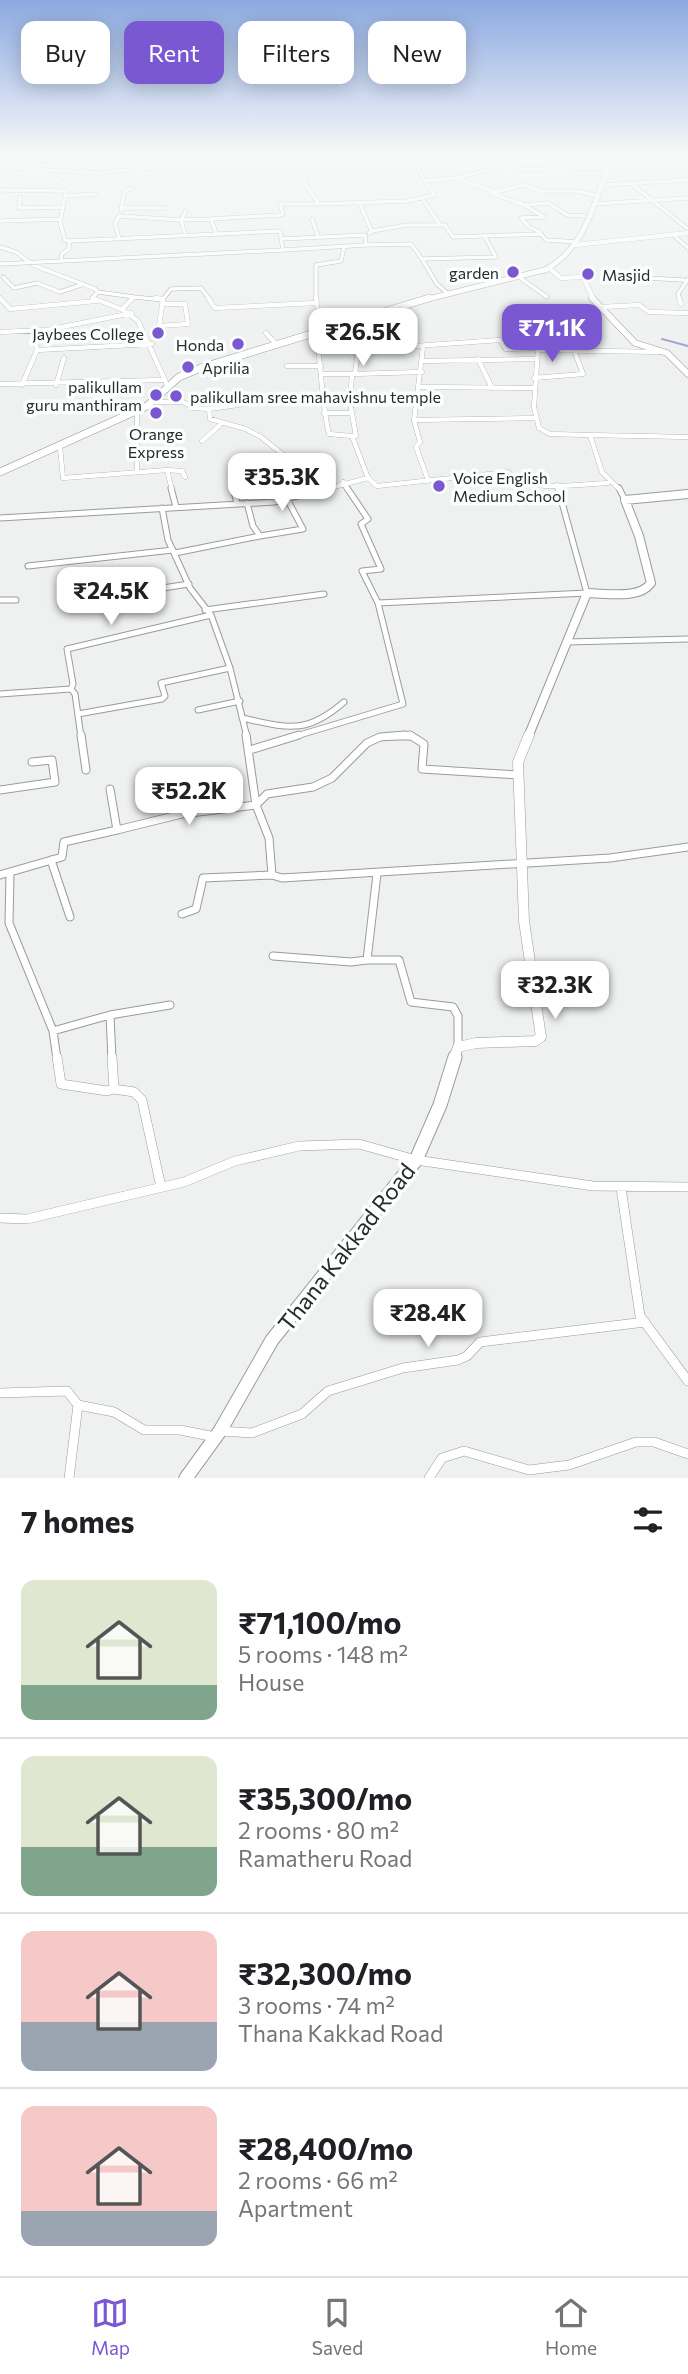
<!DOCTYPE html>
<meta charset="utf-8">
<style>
body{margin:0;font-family:Commissioner,sans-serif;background:#f2f2f2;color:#202124;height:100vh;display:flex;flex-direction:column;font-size:26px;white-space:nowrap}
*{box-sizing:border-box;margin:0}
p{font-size:23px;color:#757577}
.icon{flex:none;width:38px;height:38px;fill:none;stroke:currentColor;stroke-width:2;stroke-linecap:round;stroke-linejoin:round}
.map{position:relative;height:1478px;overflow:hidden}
.drawer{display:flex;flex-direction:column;background:#fff;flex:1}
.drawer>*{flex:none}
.banner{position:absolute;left:21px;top:21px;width:648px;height:63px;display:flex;gap:14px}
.price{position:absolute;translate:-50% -60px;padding:0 16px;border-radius:14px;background:#fff;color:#222;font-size:23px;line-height:46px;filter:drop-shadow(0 2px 4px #0008)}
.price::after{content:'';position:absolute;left:50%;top:42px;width:21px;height:16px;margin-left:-10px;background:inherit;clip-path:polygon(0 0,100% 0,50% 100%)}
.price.on{background:#7a58d2;color:#fff}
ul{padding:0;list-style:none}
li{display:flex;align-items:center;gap:21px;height:175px;padding:0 21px}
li+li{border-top:2px solid #e0e0e0}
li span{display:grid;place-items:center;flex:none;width:196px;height:140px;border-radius:14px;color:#555}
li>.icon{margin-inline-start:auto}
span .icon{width:84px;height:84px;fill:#fffc;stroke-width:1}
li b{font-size:30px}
h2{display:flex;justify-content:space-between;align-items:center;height:84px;padding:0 21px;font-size:30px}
.pill{padding:0 24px;border-radius:14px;background:#fff;box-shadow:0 4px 18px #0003;font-size:24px;line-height:63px}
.pill.on{background:#7a58d2;color:#fff}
.menu{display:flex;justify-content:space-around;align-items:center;height:98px;border-top:2px solid #e0e0e0;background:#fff;font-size:19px;color:#757577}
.menu a{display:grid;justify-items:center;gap:4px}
.menu .on{color:#7a58d2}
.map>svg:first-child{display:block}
</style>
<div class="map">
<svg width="688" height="1478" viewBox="0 0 688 1478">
<rect width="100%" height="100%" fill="#eef1f0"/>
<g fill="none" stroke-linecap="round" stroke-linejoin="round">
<path stroke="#a398d5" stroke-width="2" d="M662 339 688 346"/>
<defs>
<path id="street-far4" d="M178 154 185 167
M527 154H542
M662 154H688
M678 155 688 164
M297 157 397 154
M277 158 297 157 306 186 319 204 407 201 435 195 425 181 457 178 498 167 485 159 525 154
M0 167 99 173 276 156
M417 167 425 181
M498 167 506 170 605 168
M15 169 19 162 124 154
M457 178 495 192 524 185 541 191H576L594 195
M55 181 68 174
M602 185 688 180
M633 185 688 229
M0 190 66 191 60 222 65 240 69 241
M491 193 524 205
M65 196 96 194
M20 197 19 208 63 207
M422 198 440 225
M360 204 372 232 369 233
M594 204 688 198
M122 208H164
M121 211 124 192 131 188
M211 219 279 215 283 214 280 204H319
M312 219 318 237
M0 221 61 219
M280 231 283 250 61 261 62 254 69 249V241Z
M372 231 407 225H445L453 237 541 234 546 240 577 242
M540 232 529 227 521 218 544 217 524 205 548 203 567 215 585 216
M185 234 181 220 211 219 216 233
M672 234 688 248
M119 238 115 224 119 216 181 220 186 211
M281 239 365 235 366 245 283 250
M366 245 411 244 422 259
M0 247 16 252 33 265 95 289 98 292 92 298 96 300
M0 264 61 261
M3 277 14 288 37 283 60 292 84 284
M519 277 547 297
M645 278 684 280
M98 292 134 297
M446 292 437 284 422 259 496 257 485 237
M0 298 2 300
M163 299 171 289 201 288 210 300
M131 300 134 297 163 300
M316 300V265L341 261 344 247
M680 300 678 294 688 279"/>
<path id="street-far3" d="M0 298 10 309 96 301
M93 298 123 310 138 321 168 387
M155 298 163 299 159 326 188 324 185 304H163
M208 298 215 308 316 303
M316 298 321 333
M679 298 681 304
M601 307 639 305 649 312 688 313
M123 308 133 298
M389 311 399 332 395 348
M354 322 362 334 358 350 500 340 506 349 538 348 534 407 539 428 550 434 590 435 602 472 620 490
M33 331 37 350
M0 332 47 330 132 313
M266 333 276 344
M316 335C322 368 321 401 329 434L352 436 368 478
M423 347 414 420 420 442 416 447 428 480
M538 350 663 352
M478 359 492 388
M422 361 536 359
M287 366H321
M321 374H352L350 402 356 436H352
M352 374 422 372
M355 374 358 350
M534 378 583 374 575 353
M0 384 162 380
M22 385 37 350 152 344
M56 385 64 358
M419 387 534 388
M154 402H183L194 408 209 409 252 403
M209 409 210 419 246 429 261 437 325 488
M137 412V472
M324 413H352
M414 420 535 418
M590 435 688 437
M202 441 220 425
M60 447 63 478 167 470 172 490
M167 470 182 471 185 477
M231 480 234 490
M343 482 348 490
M557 485 558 490
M322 490 368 478 377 486 508 472C530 494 579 484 608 483"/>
<path id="street-far2" d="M171 488 176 507
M233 488 237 503
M619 488 625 500
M247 503 253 526 260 536 303 529 287 499
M162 508 168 540 190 588 211 615 230 668 247 737
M0 518 274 502 328 488
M175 553 260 536
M28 566 173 550
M117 595 189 584
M0 600H16
M378 603 587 593 558 488
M205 610 324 594
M567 642 688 639
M71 689 73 684 67 649 211 615
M0 694 71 689 75 694 81 737
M198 710 240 701
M78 714 162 699 165 696 161 683 230 668
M242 718C288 728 306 735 344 702
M293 737 403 704 378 603 362 571 381 569 361 524 368 519 347 488
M380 737H413"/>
<path id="street-far1" d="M81 735 86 770
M246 735 256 805 269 838 272 875 282 878 610 858 688 847
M410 735 424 744 422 769 519 775
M250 750 299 735
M0 790 55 782 52 760 32 762
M117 830 182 814 256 805 267 794 313 787 332 778 367 743 380 737 405 735
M51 860 70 917
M10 872 9 923 53 1031 110 1015 112 1059
M377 874 367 960H399L411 1002 453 1007 458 1016V1047
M0 875 62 857 64 842 117 830 110 789
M182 914 196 909 203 878 272 875
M273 956 351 962 367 960
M110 1015 170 1005
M53 1031 57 1059"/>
<path id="street" d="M57 1057 61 1084 107 1091 114 1089
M112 1057 114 1089 134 1092 142 1100 161 1187
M621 1188 640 1316 688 1381
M0 1218 27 1219 184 1182 235 1161 299 1146 359 1144 416 1160 593 1186 688 1187
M0 1393 67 1391 78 1405 114 1412 144 1430H180L215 1437
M220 1431 252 1433 302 1414 328 1391 403 1368 458 1360 467 1356 480 1342 645 1322
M69 1478 78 1405
M429 1478 442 1458 464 1451 529 1470 569 1465 636 1442H654L688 1454"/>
<path id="secondary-far4" d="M575 245 688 233
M550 269 561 278 583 277 594 300"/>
<path id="secondary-far3" d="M592 298 635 343 667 353 688 374"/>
<path id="secondary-far2" d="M528 737 587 593C606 593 639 600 651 583L639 536 625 500 688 494"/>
<path id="secondary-far1" d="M454 1059 458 1047 476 1043 535 1041 541 1037 524 921 518 762 529 735"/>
<path id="secondary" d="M186 1478 220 1431 272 1340 416 1160 440 1105 455 1057"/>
<path id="highway-far1" d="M543 271C589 247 594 197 614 154
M424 300 548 269"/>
<path id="highway" d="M0 472 147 406 179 377 203 367 429 298"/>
</defs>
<use href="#street-far4" stroke="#999c9b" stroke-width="4.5"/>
<use href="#street-far3" stroke="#999c9b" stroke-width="5"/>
<use href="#street-far2" stroke="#999c9b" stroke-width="7"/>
<use href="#street-far1" stroke="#999c9b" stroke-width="9"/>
<use href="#street" stroke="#999c9b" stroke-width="10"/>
<use href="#secondary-far4" stroke="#999c9b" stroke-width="5"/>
<use href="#secondary-far3" stroke="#999c9b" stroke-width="7"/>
<use href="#secondary-far2" stroke="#999c9b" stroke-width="10"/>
<use href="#secondary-far1" stroke="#999c9b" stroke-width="11"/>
<use href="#secondary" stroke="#999c9b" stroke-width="15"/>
<use href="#highway-far1" stroke="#999c9b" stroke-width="6"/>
<use href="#highway" stroke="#999c9b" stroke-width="8"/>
<use href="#street-far4" stroke="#fff" stroke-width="3.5"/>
<use href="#street-far3" stroke="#fff" stroke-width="4.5"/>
<use href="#street-far2" stroke="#fff" stroke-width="5"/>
<use href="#street-far1" stroke="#fff" stroke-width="7"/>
<use href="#street" stroke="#fff" stroke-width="9"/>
<use href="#secondary-far4" stroke="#fff" stroke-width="4.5"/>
<use href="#secondary-far3" stroke="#fff" stroke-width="6"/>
<use href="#secondary-far2" stroke="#fff" stroke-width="8"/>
<use href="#secondary-far1" stroke="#fff" stroke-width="10"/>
<use href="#secondary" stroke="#fff" stroke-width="13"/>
<use href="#highway-far1" stroke="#fff" stroke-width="5"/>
<use href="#highway" stroke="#fff" stroke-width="7"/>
</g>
<linearGradient id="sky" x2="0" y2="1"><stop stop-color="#8ca9e0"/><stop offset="0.43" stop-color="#f7f9f8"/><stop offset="1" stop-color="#f7f9f8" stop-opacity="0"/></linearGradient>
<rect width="688" height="361" fill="url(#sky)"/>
<g fill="#7a58d2" stroke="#fbfffd" stroke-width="2.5">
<circle cx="513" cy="272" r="7"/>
<circle cx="588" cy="274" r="7"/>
<circle cx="158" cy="333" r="7"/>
<circle cx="238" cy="344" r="7"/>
<circle cx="188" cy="367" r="7"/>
<circle cx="156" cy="395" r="7"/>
<circle cx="176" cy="396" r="7"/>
<circle cx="156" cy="413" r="7"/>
<circle cx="439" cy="486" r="7"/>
</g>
<g text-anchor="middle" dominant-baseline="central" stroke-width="7" stroke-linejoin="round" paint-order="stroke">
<g font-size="16" fill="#292a2a" stroke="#fbfffd" text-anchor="end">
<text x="499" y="272">garden</text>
<text x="602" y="274" text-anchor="start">Masjid</text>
<text x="144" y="333">Jaybees College</text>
<text x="224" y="344">Honda</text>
<text x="202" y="367" text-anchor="start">Aprilia</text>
<text x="142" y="386">palikullam<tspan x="142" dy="18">guru manthiram</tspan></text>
<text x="190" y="396" text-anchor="start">palikullam sree mahavishnu temple</text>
<text x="156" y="433" text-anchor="middle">Orange<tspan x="156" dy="18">Express</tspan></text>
<text x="453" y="477" text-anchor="start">Voice English<tspan x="453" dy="18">Medium School</tspan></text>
</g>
<g font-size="23" fill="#292a2a" stroke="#fbfffd">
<text transform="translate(346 1247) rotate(-52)">Thana Kakkad Road</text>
</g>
</g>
</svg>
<b class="price on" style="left:552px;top:364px">₹71.1K</b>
<b class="price" style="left:363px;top:368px">₹26.5K</b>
<b class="price" style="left:282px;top:513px">₹35.3K</b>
<b class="price" style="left:111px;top:627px">₹24.5K</b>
<b class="price" style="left:189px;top:827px">₹52.2K</b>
<b class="price" style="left:555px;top:1021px">₹32.3K</b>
<b class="price" style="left:428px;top:1349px">₹28.4K</b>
<div class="banner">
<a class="pill">Buy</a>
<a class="pill on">Rent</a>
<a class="pill">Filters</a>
<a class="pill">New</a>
</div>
</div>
<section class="drawer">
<h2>7 homes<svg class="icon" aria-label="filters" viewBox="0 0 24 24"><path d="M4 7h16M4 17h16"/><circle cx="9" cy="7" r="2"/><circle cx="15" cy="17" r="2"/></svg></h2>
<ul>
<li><span style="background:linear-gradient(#dfe7d0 75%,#7fa58c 0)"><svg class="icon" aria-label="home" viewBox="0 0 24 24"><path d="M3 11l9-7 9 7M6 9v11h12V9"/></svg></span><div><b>₹71,100/mo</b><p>5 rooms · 148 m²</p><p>House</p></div></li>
<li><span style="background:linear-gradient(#dfe7d0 65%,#7fa58c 0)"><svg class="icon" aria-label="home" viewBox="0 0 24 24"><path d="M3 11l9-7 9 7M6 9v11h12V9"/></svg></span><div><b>₹35,300/mo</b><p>2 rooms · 80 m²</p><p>Ramatheru Road</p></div></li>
<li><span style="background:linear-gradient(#f6c9c9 65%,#9aa5b1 0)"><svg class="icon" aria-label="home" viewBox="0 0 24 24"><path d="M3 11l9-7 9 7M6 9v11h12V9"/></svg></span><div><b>₹32,300/mo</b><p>3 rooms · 74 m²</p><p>Thana Kakkad Road</p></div></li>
<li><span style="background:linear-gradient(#f6c9c9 75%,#9aa5b1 0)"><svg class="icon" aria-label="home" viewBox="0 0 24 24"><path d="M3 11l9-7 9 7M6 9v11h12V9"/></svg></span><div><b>₹28,400/mo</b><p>2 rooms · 66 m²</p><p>Apartment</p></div></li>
</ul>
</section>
<nav class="menu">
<a class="on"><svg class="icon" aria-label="map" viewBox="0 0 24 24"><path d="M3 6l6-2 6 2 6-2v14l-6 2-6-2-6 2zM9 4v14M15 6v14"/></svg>Map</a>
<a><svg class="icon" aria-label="saved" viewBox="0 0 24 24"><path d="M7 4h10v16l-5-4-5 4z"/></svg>Saved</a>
<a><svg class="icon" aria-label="home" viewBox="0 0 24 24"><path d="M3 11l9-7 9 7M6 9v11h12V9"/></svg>Home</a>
</nav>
